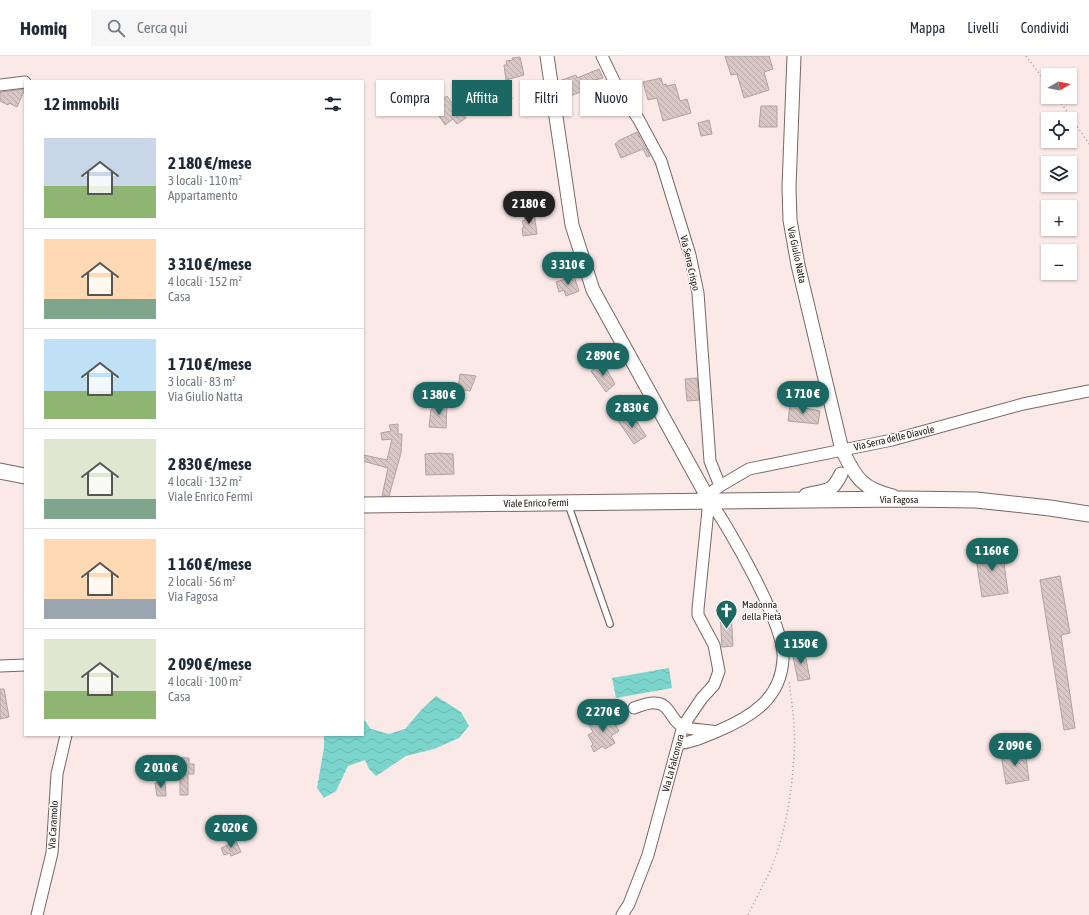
<!DOCTYPE html>
<html lang="it">
<meta charset="utf-8">
<style>
body{margin:0;font-family:"Asap Condensed",sans-serif;background:#f6f6f7;color:#1f2937;height:100vh;display:flex;flex-direction:column;font-size:15px;white-space:nowrap}
*{box-sizing:border-box;margin:0}
p{font-size:13px;color:#747a83}
.icon{flex:none;width:22px;height:22px;fill:none;stroke:currentColor;stroke-width:2;stroke-linecap:round;stroke-linejoin:round}
.map{position:relative;flex:1;overflow:hidden}
.panel{position:absolute;left:24px;top:24px;width:340px;height:656px;display:flex;flex-direction:column;background:#fff;border-radius:0px;box-shadow:0 1px 3px #0004}
.panel>*{flex:none}
.top-card{position:absolute;left:376px;top:24px;width:380px;height:36px;display:flex;gap:8px}
.needle{width:26px;rotate:80deg}
.controls{position:absolute;left:1041px;top:12px;display:grid;gap:8px}
.controls a{display:grid;place-items:center;width:36px;height:36px;border-radius:0px;background:#fff;box-shadow:0 1px 3px #0004;font-size:20px}
.price{position:absolute;translate:-50% -34px;padding:0 9px;border-radius:14px;background:#1b6761;color:#fff;font-size:13px;line-height:26px;filter:drop-shadow(0 1px 2px #0008)}
.price::after{content:'';position:absolute;left:50%;top:24px;width:12px;height:9px;margin-left:-6px;background:inherit;clip-path:polygon(0 0,100% 0,50% 100%)}
.price.current{background:#222;color:#fff}
ul{padding:0;list-style:none}
li{display:flex;align-items:center;gap:12px;height:100px;padding:0 20px}
li+li{border-top:1px solid #e0e1e3}
li span{display:grid;place-items:center;flex:none;width:112px;height:80px;border-radius:0px;color:#555}
li>.icon{margin-inline-start:auto}
span .icon{width:48px;height:48px;fill:#fffc;stroke-width:1}
li b{font-size:17px}
h2{display:flex;justify-content:space-between;align-items:center;height:48px;padding:0 20px;font-size:17px}
.pill{padding:0 14px;border-radius:0px;background:#fff;box-shadow:0 1px 3px #0004;font-size:14px;line-height:36px}
.pill.current{background:#1b6761;color:#fff}
header{display:flex;align-items:center;gap:24px;box-sizing:border-box;height:56px;padding:0 20px;background:#fff;border-bottom:1px solid #e0e1e3}
header strong{font-size:19px}
nav{display:flex;gap:22px;margin-inline-start:auto;font-size:14px}
.search{width:280px;height:36px;background:#f6f6f7;display:flex;align-items:center;gap:10px;box-sizing:border-box;padding:0 14px;border-radius:0px;color:#747a83;font-size:15px}
.map>svg:first-child{display:block}
</style>
<header>
<strong>Homiq</strong>
<div class="search"><svg class="icon" aria-label="search" viewBox="0 0 24 24"><circle cx="10" cy="10" r="6"/><path d="M15 15l6 6"/></svg>Cerca qui</div>
<nav><a>Mappa</a><a>Livelli</a><a>Condividi</a></nav>
</header>
<div class="map">
<svg width="1089" height="859" viewBox="0 0 1089 859">
<defs>
<pattern id="water-waves" width="16" height="10" patternUnits="userSpaceOnUse"><rect width="16" height="10" fill="#7cd5cd"/><path d="M0 5q4-4 8 0t8 0" fill="none" stroke="#6bb6af"/></pattern>
<pattern id="building-back-hatch" width="6" height="6" patternUnits="userSpaceOnUse"><rect width="6" height="6" fill="#d8c7c5"/><path d="M-1 5l2 2M0 0l6 6M5-1l2 2" fill="none" stroke="#b9aaa8"/></pattern>
</defs>
<rect width="100%" height="100%" fill="#fae9e7"/>
<path fill="url(#water-waves)" d="M669 612 672 632 616 642 612 622Z
M436 640 461 656 469 670 459 682 434 693 406 700 376 720 369 713 365 704 348 710 336 735 324 742 317 732 324 692V679H363V662L371 673 389 678 405 673 421 654Z"/>
<path fill="url(#building-back-hatch)" stroke="#b1a19f" d="M725 0H769L773 13 764 16 769 34 744 42 737 18 731 19Z
M520 1 524 19 506 24 504 9H507L506 5 513 4 512 2Z
M599 13 603 22 590 25 592 32 564 42 559 25 576 19 577 22Z
M661 22 663 29 666 28 667 30 675 28 680 45 687 43 691 57 663 65 657 42 648 44 643 26Z
M509 31 512 43H511V50L496 55 490 36Z
M25 33 17 51 9 47 8 49 0 45V36Z
M447 40 452 47 454 45 466 62 457 68 453 63 445 69 434 52 437 51 436 47Z
M761 50H777V71H759Z
M709 64 712 78 701 80 698 67Z
M637 76 650 100 647 101 643 93 621 102 615 88 618 86V85Z
M534 156 537 178 523 180 522 172H524L522 165 525 164 524 157Z
M574 220 579 235 566 240 564 234 559 236 556 226Z
M603 307 615 328 606 336 591 315Z
M460 318 476 320 470 335 458 333Z
M697 322 699 344 687 345 685 323Z
M434 348H447L446 372 429 371 431 353H434Z
M790 349 820 355 818 368 788 365Z
M632 358 646 380 634 388 618 365Z
M398 368V378H402L401 397 389 440H382L388 412 363 405V402L364 399 387 404 392 383 382 384 381 377 391 375 389 369Z
M439 397 453 398 454 418 426 419 425 398Z
M1002 492 1008 537 982 541 975 496Z
M1060 520 1070 577 1061 579 1075 672 1064 674 1040 524Z
M731 556 733 590 722 591 720 557Z
M804 593 810 623 798 625 792 596Z
M0 633H4L9 661 0 663Z
M609 657 619 675 611 680 615 687 605 693 603 690 594 696 591 690 593 688 588 679 593 676 589 669Z
M1025 694 1029 724 1006 728 1001 698Z
M161 701 189 702V708H194V718H188V739H180V724H161Z
M165 726 166 740H157L155 727Z
M236 785 241 796 231 800 230 797 224 799 221 792Z"/>
<g fill="none" stroke-linecap="round" stroke-linejoin="round">
<defs>
<path id="service" d="M568 448 610 568"/>
<path id="minor" d="M602 0 615 27 639 64 661 105 690 199 698 237 710 405 720 430
M0 29 25 26
M0 610 25 609
M634 652C640 650 649 646 655 647 670 647 671 665 682 670 693 675 705 673 716 676
M678 688C693 686 704 681 718 675 751 661 781 643 783 603 786 571 729 471 709 444
M37 859 52 797 57 718 66 679
M622 859 629 848 648 799 683 670 702 642 714 629 719 615 714 589 698 559V553L709 444 713 435 720 430 749 413 892 384 1023 348 1089 335"/>
<path id="tertiary" d="M547 0 572 169 593 234 709 444
M794 0 789 131 790 164 798 209 842 394C856 422 862 433 893 440
M806 439C826 433 831 439 841 418"/>
<path id="secondary" d="M0 415 25 420
M363 449 903 443 976 444 1050 452 1089 458"/>
</defs>
<use href="#service" stroke="#776866" stroke-width="8"/>
<use href="#minor" stroke="#776866" stroke-width="13"/>
<use href="#tertiary" stroke="#776866" stroke-width="15"/>
<use href="#secondary" stroke="#776866" stroke-width="17"/>
<path stroke="#a89b99" stroke-width="1.5" stroke-dasharray="1 3" stroke-linecap="butt" d="M1026 0 1048 29
M1057 41 1089 88
M748 859C755 844 763 830 770 815 785 780 792 737 794 699 796 674 792 649 789 625"/>
<use href="#service" stroke="#fff" stroke-width="5.5"/>
<use href="#minor" stroke="#fff" stroke-width="11"/>
<use href="#tertiary" stroke="#fff" stroke-width="13"/>
<use href="#secondary" stroke="#fff" stroke-width="15"/>
</g>
<defs>
<symbol id="church-pin" viewBox="-11 -11 22 30"><path d="M0 17L-7.5 6A9.5 9.5 0 1 1 7.5 6Z" fill="#1b6761" stroke="#fdfaf9"/><path d="M-1.2-6h2.4v3.5h3.3v2.4h-3.3V6h-2.4V-.1h-3.3v-2.4h3.3Z" fill="#fff"/></symbol>
</defs>
<g fill-rule="evenodd">
<use href="#church-pin" x="714" y="542" width="25" height="34"/>
</g>
<g text-anchor="middle" dominant-baseline="central" stroke-width="3" stroke-linejoin="round" paint-order="stroke">
<g font-size="10" fill="#1d1716" stroke="#fdfaf9">
<text transform="translate(797 199) rotate(78)">Via Giulio Natta</text>
<text transform="translate(690 207) rotate(77)">Via Serra Crispo</text>
<text transform="translate(894 382) rotate(-13)">Via Serra delle Diavole</text>
<text x="899" y="443">Via Fagosa</text>
<text transform="translate(536 447) rotate(-1)">Viale Enrico Fermi</text>
<text transform="translate(673 707) rotate(-75)">Via La Falconara</text>
<text transform="translate(53 769) rotate(-87)">Via Caramolo</text>
</g>
<g font-size="10" fill="#1d1716" stroke="#fdfaf9" text-anchor="start">
<text x="742" y="548">Madonna<tspan x="742" dy="12">della Pietà</tspan></text>
</g>
</g>
</svg>
<div class="controls">
<a><svg class="needle" viewBox="-14 -14 28 28"><path d="M0-13l5 13h-10z" fill="#e53935"/><path d="M0 13l5-13h-10z" fill="#747a83"/></svg></a>
<a><svg class="icon" aria-label="locate" viewBox="0 0 24 24"><circle cx="12" cy="12" r="6"/><path d="M12 2v4M12 18v4M2 12h4M18 12h4"/></svg></a>
<a><svg class="icon" aria-label="layers" viewBox="0 0 24 24"><path d="M12 4l9 5-9 5-9-5zM3 14l9 5 9-5"/></svg></a>
<a>+</a>
<a>−</a>
</div>
<b class="price current" style="left:529px;top:169px">2 180 €</b>
<b class="price" style="left:568px;top:230px">3 310 €</b>
<b class="price" style="left:603px;top:321px">2 890 €</b>
<b class="price" style="left:803px;top:359px">1 710 €</b>
<b class="price" style="left:439px;top:360px">1 380 €</b>
<b class="price" style="left:632px;top:373px">2 830 €</b>
<b class="price" style="left:992px;top:516px">1 160 €</b>
<b class="price" style="left:801px;top:609px">1 150 €</b>
<b class="price" style="left:603px;top:677px">2 270 €</b>
<b class="price" style="left:1015px;top:711px">2 090 €</b>
<b class="price" style="left:161px;top:733px">2 010 €</b>
<b class="price" style="left:231px;top:793px">2 020 €</b>
<div class="top-card">
<a class="pill">Compra</a>
<a class="pill current">Affitta</a>
<a class="pill">Filtri</a>
<a class="pill">Nuovo</a>
</div>
<section class="panel">
<h2>12 immobili<svg class="icon" aria-label="filters" viewBox="0 0 24 24"><path d="M4 7h16M4 17h16"/><circle cx="9" cy="7" r="2"/><circle cx="15" cy="17" r="2"/></svg></h2>
<ul>
<li><span style="background:linear-gradient(#c9d6e8 60%,#8fb573 0)"><svg class="icon" aria-label="home" viewBox="0 0 24 24"><path d="M3 11l9-7 9 7M6 9v11h12V9"/></svg></span><div><b>2 180 €/mese</b><p>3 locali · 110 m²</p><p>Appartamento</p></div></li>
<li><span style="background:linear-gradient(#ffd9b3 75%,#7fa58c 0)"><svg class="icon" aria-label="home" viewBox="0 0 24 24"><path d="M3 11l9-7 9 7M6 9v11h12V9"/></svg></span><div><b>3 310 €/mese</b><p>4 locali · 152 m²</p><p>Casa</p></div></li>
<li><span style="background:linear-gradient(#bfe0f5 65%,#8fb573 0)"><svg class="icon" aria-label="home" viewBox="0 0 24 24"><path d="M3 11l9-7 9 7M6 9v11h12V9"/></svg></span><div><b>1 710 €/mese</b><p>3 locali · 83 m²</p><p>Via Giulio Natta</p></div></li>
<li><span style="background:linear-gradient(#dfe7d0 75%,#7fa58c 0)"><svg class="icon" aria-label="home" viewBox="0 0 24 24"><path d="M3 11l9-7 9 7M6 9v11h12V9"/></svg></span><div><b>2 830 €/mese</b><p>4 locali · 132 m²</p><p>Viale Enrico Fermi</p></div></li>
<li><span style="background:linear-gradient(#ffd9b3 75%,#9aa5b1 0)"><svg class="icon" aria-label="home" viewBox="0 0 24 24"><path d="M3 11l9-7 9 7M6 9v11h12V9"/></svg></span><div><b>1 160 €/mese</b><p>2 locali · 56 m²</p><p>Via Fagosa</p></div></li>
<li><span style="background:linear-gradient(#dfe7d0 65%,#8fb573 0)"><svg class="icon" aria-label="home" viewBox="0 0 24 24"><path d="M3 11l9-7 9 7M6 9v11h12V9"/></svg></span><div><b>2 090 €/mese</b><p>4 locali · 100 m²</p><p>Casa</p></div></li>
</ul>
</section>
</div>
